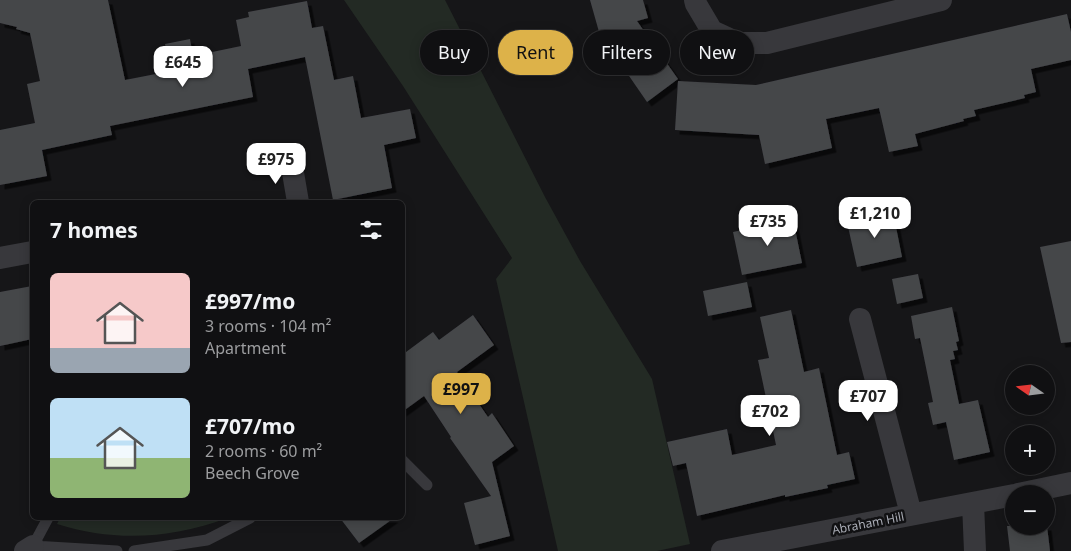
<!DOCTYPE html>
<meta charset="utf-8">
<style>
body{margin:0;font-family:"Noto Sans",sans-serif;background:#19191b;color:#f1f3f6;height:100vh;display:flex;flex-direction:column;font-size:19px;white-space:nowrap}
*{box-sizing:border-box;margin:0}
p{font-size:16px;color:#9c9d9f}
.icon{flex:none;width:28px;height:28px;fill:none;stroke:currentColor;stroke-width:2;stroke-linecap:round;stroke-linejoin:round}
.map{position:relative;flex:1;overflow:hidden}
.details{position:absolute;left:30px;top:200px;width:375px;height:320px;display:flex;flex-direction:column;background:#101012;border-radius:8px;box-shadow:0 2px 12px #0003,0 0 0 1px #303032}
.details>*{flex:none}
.top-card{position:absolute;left:420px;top:30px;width:475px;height:45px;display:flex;gap:10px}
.needle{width:32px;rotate:284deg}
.buttons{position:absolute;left:1005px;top:365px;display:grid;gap:10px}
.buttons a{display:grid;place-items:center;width:50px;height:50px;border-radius:50%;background:#101012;box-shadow:0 2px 12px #0003,0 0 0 1px #303032;font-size:25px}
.price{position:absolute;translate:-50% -42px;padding:0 11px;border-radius:10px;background:#fff;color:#222;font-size:16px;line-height:32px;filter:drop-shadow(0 1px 2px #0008)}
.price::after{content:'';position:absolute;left:50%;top:30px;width:15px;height:11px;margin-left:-8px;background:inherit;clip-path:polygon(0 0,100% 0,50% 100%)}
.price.active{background:#ddb249;color:#111}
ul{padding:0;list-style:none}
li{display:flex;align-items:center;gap:15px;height:125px;padding:0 20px}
li span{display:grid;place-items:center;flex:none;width:140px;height:100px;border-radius:8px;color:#555}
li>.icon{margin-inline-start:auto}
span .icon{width:60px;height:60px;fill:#fffc;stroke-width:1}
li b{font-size:21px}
h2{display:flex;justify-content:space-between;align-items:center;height:60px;padding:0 20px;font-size:21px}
.chip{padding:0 18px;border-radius:22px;background:#101012;box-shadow:0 2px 12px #0003,0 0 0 1px #303032;font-size:18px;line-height:45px}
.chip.active{background:#ddb249;color:#111}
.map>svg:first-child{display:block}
</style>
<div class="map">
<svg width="1071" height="551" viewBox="0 0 1071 551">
<defs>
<filter id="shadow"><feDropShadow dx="4.5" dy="4.5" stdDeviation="0" flood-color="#0009"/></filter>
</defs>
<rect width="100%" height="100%" fill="#161618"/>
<path fill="#232a24" d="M344 0H445L545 197 580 261 652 379 690 544 657 551H558L496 279 512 258 403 86Z
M60 518H227C171 539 114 542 57 524Z"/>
<path fill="#45464a" filter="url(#shadow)" d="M0 0H108L125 80 171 71 165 44 190 39 193 56 241 46 236 20 249 17 248 12 307 1 312 28 323 26 334 80 353 76 361 118 410 109 416 138 384 145 392 188 333 200 305 57 248 69 253 97 110 126 112 135 42 150 47 176 0 185V130L35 123 27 84 40 81 30 33 16 29 17 27 0 23Z
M590 0H643L648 18 637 21 678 79 647 102 607 44 603 46Z
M1067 14 1071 32V60L1031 69 1036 92 1024 95 1025 98 974 110 976 116 963 119 964 121 915 134 918 146 889 152 879 108 826 119 832 148 765 164 759 135 675 130 678 81 756 85Z
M893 212 902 257 857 267 847 222Z
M793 219 802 263 742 275 733 232Z
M1071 241V342L1061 343 1040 247Z
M918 274 923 298 897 304 892 279Z
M747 282 752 307 708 316 703 291Z
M32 286V339L0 346V292Z
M952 307 959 341 956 342 958 350 953 351 955 359 950 360 959 404 978 400 990 452 954 460 946 422 933 425 928 403 933 402 920 338 915 339 911 316Z
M791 310 804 372 819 368 837 455 849 452 855 479 827 485 828 488 785 497V495L697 516 686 463 673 466 667 442 727 429 732 455 776 445 758 360 769 358 760 317Z
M473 315 494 345 457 372 488 417 492 413 514 446 492 462 510 536 475 545 464 503 491 496 450 438 451 437 424 396 402 412V355L433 332 439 340Z
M340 518H394L359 543Z
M1007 526H1047L1050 551H1010Z"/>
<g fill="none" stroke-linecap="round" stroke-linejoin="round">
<path stroke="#38383c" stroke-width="11" d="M402 460 427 485
M48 518 33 546 117 551
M134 551 207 540 250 518"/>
<path stroke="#38383c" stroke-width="22" d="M695 0 696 4 712 31 738 43H767L941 0
M291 161 298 202
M0 258 32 252
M860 319 911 514
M1018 494 1071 483
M973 503 975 551
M25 551 33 546
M722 551 1014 495"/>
</g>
<g text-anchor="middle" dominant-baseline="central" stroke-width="5" stroke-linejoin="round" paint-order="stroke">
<g font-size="12" fill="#aaadb6" stroke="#111113">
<text transform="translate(868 523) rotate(-11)">Abraham Hill</text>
</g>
</g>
</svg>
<div class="buttons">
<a><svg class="needle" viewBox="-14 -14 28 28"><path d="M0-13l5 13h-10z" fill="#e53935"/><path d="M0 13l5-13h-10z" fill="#9c9d9f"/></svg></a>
<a>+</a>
<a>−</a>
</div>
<b class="price" style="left:183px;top:88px">£645</b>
<b class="price" style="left:276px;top:185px">£975</b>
<b class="price" style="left:875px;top:239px">£1,210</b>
<b class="price" style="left:768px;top:247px">£735</b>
<b class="price active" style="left:461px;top:415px">£997</b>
<b class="price" style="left:868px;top:422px">£707</b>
<b class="price" style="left:770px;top:437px">£702</b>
<div class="top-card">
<a class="chip">Buy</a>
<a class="chip active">Rent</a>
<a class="chip">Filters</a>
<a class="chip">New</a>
</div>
<section class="details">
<h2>7 homes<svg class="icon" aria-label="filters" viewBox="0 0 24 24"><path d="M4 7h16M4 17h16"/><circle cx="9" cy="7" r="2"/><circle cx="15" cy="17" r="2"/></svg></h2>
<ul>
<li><span style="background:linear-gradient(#f6c9c9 75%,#9aa5b1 0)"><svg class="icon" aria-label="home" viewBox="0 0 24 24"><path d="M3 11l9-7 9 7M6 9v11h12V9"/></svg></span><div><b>£997/mo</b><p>3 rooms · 104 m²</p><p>Apartment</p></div></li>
<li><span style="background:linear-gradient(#bfe0f5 60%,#8fb573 0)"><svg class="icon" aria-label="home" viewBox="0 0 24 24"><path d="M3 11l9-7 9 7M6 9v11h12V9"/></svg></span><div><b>£707/mo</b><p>2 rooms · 60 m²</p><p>Beech Grove</p></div></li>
</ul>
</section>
</div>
